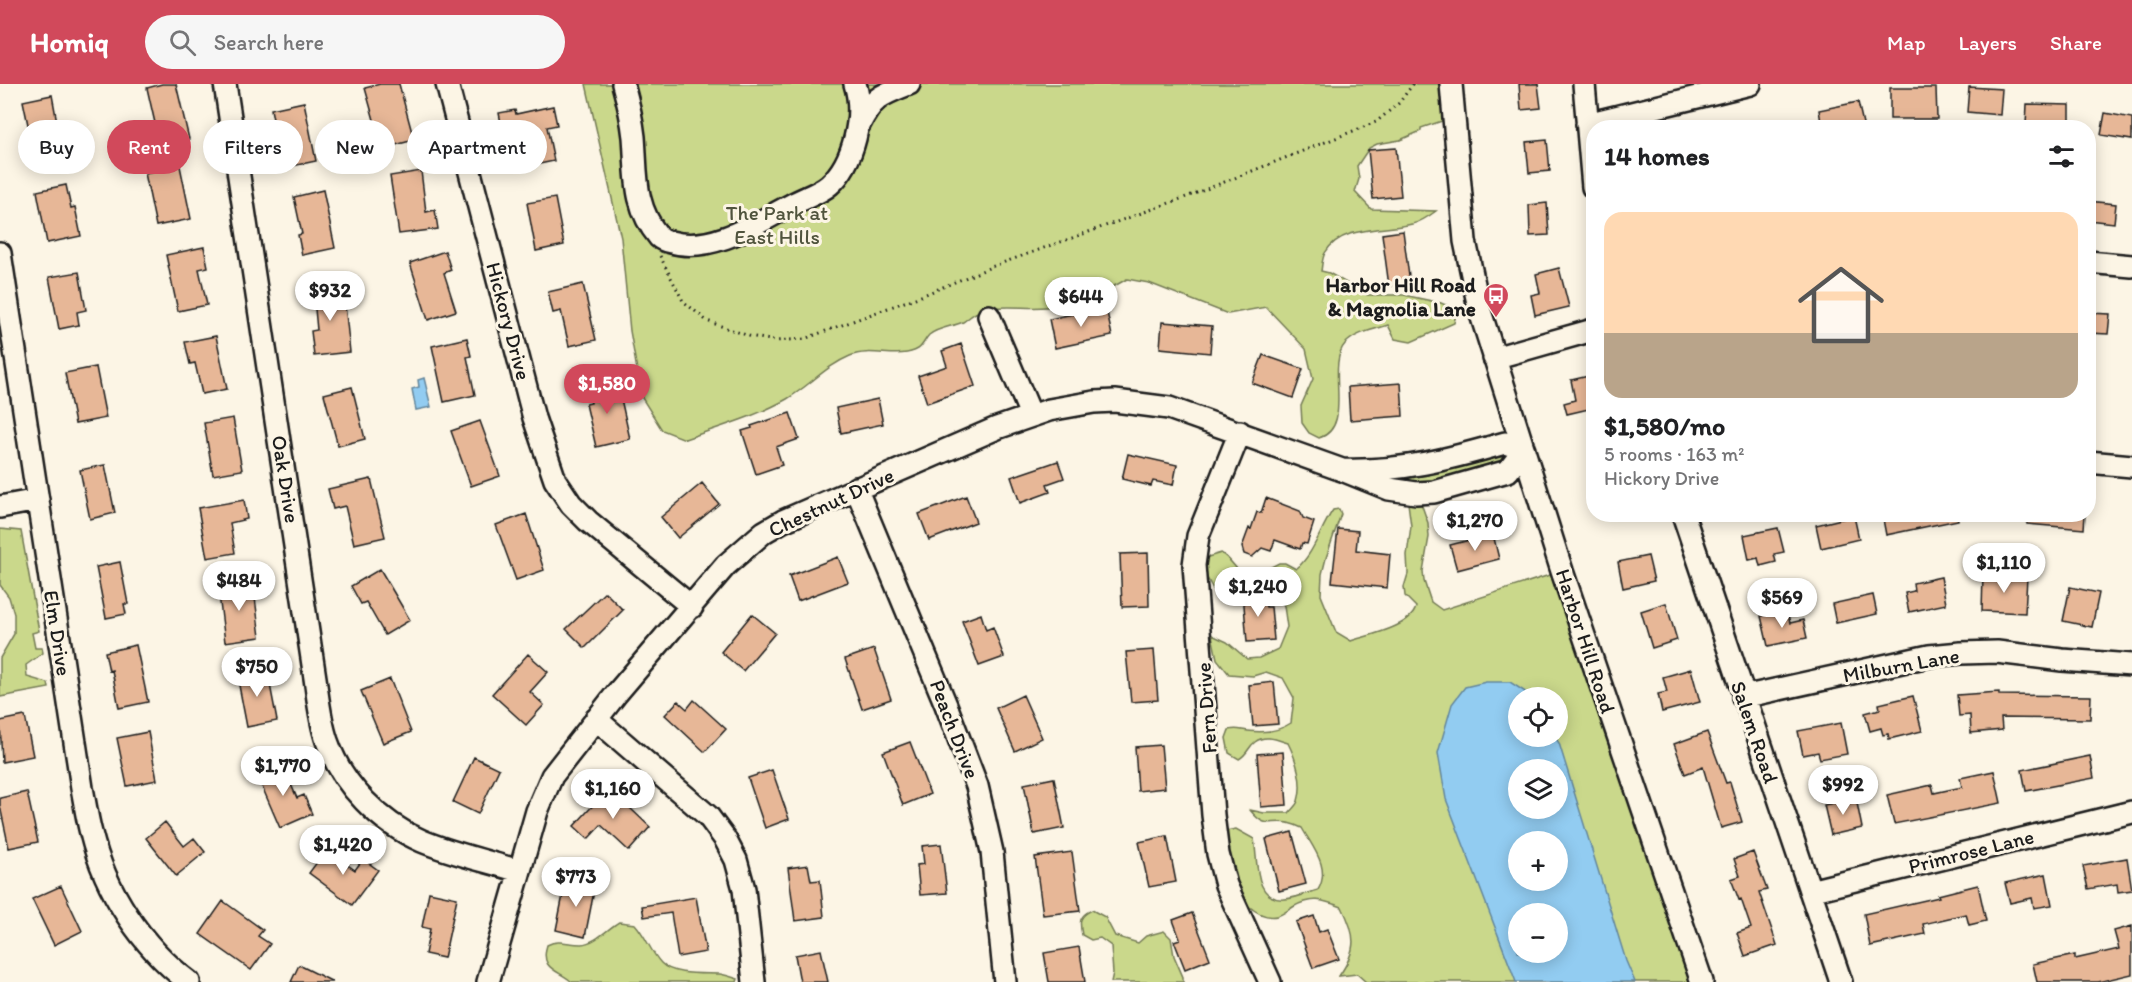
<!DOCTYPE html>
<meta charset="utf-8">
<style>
body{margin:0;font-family:Itim,sans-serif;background:#f6f6f6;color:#202124;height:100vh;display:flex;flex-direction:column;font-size:22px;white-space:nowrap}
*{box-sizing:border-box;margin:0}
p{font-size:20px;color:#757577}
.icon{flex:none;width:33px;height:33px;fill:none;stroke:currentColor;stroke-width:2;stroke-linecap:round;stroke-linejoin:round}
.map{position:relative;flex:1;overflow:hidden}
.sheet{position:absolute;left:1586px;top:36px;width:510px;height:402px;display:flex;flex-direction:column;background:#fff;border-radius:24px;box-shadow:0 3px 15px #0003}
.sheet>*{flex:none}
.banner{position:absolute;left:18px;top:36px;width:570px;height:54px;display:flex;gap:12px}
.tools{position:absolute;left:1508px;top:603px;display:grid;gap:12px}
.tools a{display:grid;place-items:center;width:60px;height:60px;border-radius:50%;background:#fff;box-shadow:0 3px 15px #0003;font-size:30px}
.price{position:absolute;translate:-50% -51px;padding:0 14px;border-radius:21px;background:#fff;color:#222;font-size:20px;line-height:39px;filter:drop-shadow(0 2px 3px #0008)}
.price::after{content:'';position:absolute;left:50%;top:36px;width:18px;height:14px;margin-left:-9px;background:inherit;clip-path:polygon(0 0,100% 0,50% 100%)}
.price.current{background:#d1495b;color:#fff}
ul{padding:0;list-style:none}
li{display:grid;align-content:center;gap:12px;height:318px;padding:0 18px}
li span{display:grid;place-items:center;height:186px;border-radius:18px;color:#555}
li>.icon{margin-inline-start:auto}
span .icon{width:108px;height:108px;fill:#fffc;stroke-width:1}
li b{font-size:26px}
h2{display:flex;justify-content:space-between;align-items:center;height:72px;padding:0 18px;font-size:26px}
.chip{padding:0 21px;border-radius:27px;background:#fff;box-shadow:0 3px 15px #0003;font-size:21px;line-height:54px}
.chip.current{background:#d1495b;color:#fff}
header{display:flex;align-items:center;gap:36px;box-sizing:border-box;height:84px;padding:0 30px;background:#d1495b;color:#fff}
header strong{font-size:28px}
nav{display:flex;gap:33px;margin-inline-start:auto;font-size:21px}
.search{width:420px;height:54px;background:#f6f6f6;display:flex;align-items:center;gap:15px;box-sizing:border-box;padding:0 21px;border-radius:33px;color:#757577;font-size:22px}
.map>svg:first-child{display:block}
</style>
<header>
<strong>Homiq</strong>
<div class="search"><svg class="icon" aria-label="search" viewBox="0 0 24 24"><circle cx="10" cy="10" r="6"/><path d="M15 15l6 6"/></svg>Search here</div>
<nav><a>Map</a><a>Layers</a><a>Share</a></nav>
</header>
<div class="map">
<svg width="2132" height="898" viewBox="0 0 2132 898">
<rect width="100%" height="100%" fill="#fcf5e5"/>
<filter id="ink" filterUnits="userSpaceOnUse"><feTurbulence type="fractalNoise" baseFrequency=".0167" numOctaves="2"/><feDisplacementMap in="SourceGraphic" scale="12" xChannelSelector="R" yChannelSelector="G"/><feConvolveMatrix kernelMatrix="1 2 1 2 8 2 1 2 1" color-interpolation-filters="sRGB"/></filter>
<g filter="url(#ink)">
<path fill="#cad88b" stroke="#737a54" stroke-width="1.5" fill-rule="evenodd" d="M586 0H1451L1454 33 1421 44V47L1400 56 1377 60 1369 64 1357 82 1359 95 1355 108 1371 125 1436 127C1428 133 1421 138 1412 140 1384 147 1341 141 1325 169 1322 174 1322 182 1321 187L1329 189 1367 211H1404L1441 219 1457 226 1454 239 1411 258 1395 255 1388 241C1374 246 1356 248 1345 260 1325 282 1355 343 1319 354L1309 349 1302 339 1301 322 1313 295 1306 265 1266 223 1228 230 1149 199 1127 195C1105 208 1071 221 1046 223 1024 225 998 219 978 228 972 230 968 235 963 238 952 243 939 243 929 251 925 255 923 262 918 265 900 276 871 263 850 272 826 282 809 302 787 315 755 333 719 343 685 355L662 346 642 314 630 247 621 154Z
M1524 366 1508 387 1416 409 1367 387Z
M1415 416 1421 419 1428 439 1429 453 1423 487 1424 497 1431 518 1442 526 1562 487 1701 898H1366L1357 890 1339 892C1358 865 1356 851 1342 823 1323 816 1311 812 1293 823 1288 826 1282 831 1277 832 1257 836 1238 814 1231 798 1225 786 1222 759 1226 747L1236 745 1254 755C1258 775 1253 818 1285 815 1296 814 1308 809 1318 806 1331 784 1313 764 1302 744 1298 742 1293 740 1288 739 1270 735 1267 747 1250 726L1264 729H1289C1292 725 1297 721 1298 717 1304 699 1296 675 1288 659 1278 656 1265 650 1255 658 1248 663 1248 670 1239 675L1229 669 1226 654 1229 646C1238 644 1240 646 1248 647 1263 649 1279 647 1291 639L1294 614 1283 594 1266 588 1253 592 1229 590 1217 575 1212 551 1227 558 1247 575 1259 574 1278 565 1287 543 1284 522 1273 499 1261 494 1221 508 1213 505 1206 492 1204 479 1208 473 1221 469C1231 475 1235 485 1244 491L1257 490 1279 479H1285L1296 485C1314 470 1320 445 1333 426L1339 425 1341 430 1326 474 1322 490 1321 511 1336 548 1351 557C1369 551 1411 543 1416 523L1405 512 1404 503 1408 490 1407 471 1411 442 1408 419ZM1518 614H1557V652H1518ZM1518 686H1557V724H1518ZM1518 758H1557V796H1518ZM1518 830H1557V868H1518Z
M0 445 21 447 39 547 32 549 35 564H42L43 569 26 581 27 593 48 599 49 604 0 613V574L14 550V530L9 513 0 501Z
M1092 826 1105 833 1115 852 1138 859 1146 852 1164 847 1171 854 1174 872 1183 893V898H1111L1113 889 1111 862 1100 854 1091 856 1082 851C1079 837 1079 832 1092 826Z
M619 838 635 840C646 852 650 867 661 879 673 892 704 889 720 890 726 891 732 893 738 895L737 898H572C559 886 539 886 547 861 559 855 568 860 581 860 596 859 607 845 619 838Z"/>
<path fill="#92ccf1" stroke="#63869c" stroke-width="1.5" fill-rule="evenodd" d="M424 294 431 323 416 326 412 305 419 303 418 296Z
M1486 598H1510L1533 613 1518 614V652L1555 653 1559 659 1626 877 1635 898H1516L1446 715 1438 669 1452 620 1465 603ZM1518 686H1557V724H1518ZM1518 758H1557V796H1518ZM1518 830H1557V868H1518Z"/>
<path fill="#e7b797" stroke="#1c1c1c" stroke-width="1.5" d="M162 0H176L189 55 160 61 147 4Z
M380 0H399L414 56 384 64 378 43H376L365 4Z
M1519 0H1538L1541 24 1521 26Z
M1969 3 2002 5 2000 31 1967 28Z
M1890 4H1936L1937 35H1890Z
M52 11 59 49 31 55 23 17Z
M304 18 316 77 287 83 279 45 275 46 271 25Z
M1858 18 1864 44H1822L1819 26Z
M2027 20 2070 21V44L2026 41Z
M553 22 557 41 547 43 554 77 525 83 517 46 503 49 499 29 515 26 516 30Z
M2105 29 2132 34V56L2101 51Z
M1547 56 1550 87 1529 89 1526 58Z
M1396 64 1401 112 1373 115 1368 66Z
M180 82 191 135 156 142 145 89Z
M421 87 426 128 435 126 438 145 399 150 390 92Z
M66 101 71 124 75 123 81 152 47 159 37 107Z
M323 106 335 164 302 171 298 151 302 150 294 113Z
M555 114 564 161 536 167 527 119Z
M2088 117 2116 120 2114 139 2088 136Z
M1547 119 1549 151 1530 152 1529 121Z
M1403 147 1410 200 1389 202 1382 150Z
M204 163 208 183 199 185 207 221 178 227 166 171Z
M445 167 451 186 444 189 456 227 428 236 410 179Z
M1559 184 1569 223 1535 231 1531 211 1540 209 1536 190Z
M79 188 86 226 77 228 79 241 59 245 49 193Z
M583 200 596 256 569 262 561 227 553 229 548 208Z
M343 201 350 268 314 272 311 247 317 246 313 204Z
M1106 223 1112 252 1055 264 1049 235Z
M2088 229 2110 230 2108 250 2088 249Z
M1162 238 1212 242 1210 269 1160 264Z
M216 252 227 305 202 310 195 279 190 280 185 258Z
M467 254 471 272 467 273 475 311 444 318 432 262Z
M961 260 975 302 927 319 918 292 947 282 942 267Z
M1263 271 1303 285 1293 314 1252 299Z
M96 283 106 334 75 340 65 289Z
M1593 291V324L1567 330 1564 319 1575 316 1571 296Z
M617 297 630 355 596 363 586 320 591 319 588 304Z
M1401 299 1403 332 1350 336 1348 303Z
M352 303 365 355 338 362 324 310Z
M878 315 883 340 841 349 836 324Z
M790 329 799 355 776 363 782 381 756 390 742 347 752 344 751 342Z
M233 334 242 386 213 391 204 339Z
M480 337 500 392 471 402 451 347Z
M1128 370 1177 381 1173 401 1153 397 1151 402 1122 395Z
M1058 377 1064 394 1047 400 1050 408 1020 419 1011 393Z
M105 381 115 429 90 435 80 386Z
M371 395 385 453 354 460 345 422 333 425 328 405Z
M702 399 719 420 678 454 661 433Z
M966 412 976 438 929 456 919 430Z
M1266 414 1300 427 1303 434 1314 438 1307 460 1302 459 1300 465 1275 456 1271 467 1262 464 1252 473 1244 470 1242 463 1249 444 1251 445 1257 428 1261 429Z
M244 416 247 435 230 439 235 469 207 474 198 424Z
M526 430 544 486 516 496 496 441Z
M1882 430H1957L1958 436 1886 451Z
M2028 430H2085L2084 445 2027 440Z
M1854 432 1859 455 1821 464 1816 441Z
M1778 444 1784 468 1774 470 1776 478 1760 482 1758 474 1749 476 1744 451Z
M1338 445 1358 447 1356 466 1390 470 1387 504 1332 498Z
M1493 450 1499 475 1457 486 1450 461Z
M1148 469 1149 522 1122 523 1120 470Z
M1648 472 1654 497 1623 504 1618 478Z
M838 473 848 498 798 517 789 492Z
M120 478 128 520H124L126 530 106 534 96 483Z
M380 485 410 536 385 551 366 518 361 520 351 502Z
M1983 491 2027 493 2025 529 1982 527Z
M1941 493 1946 520 1909 528 1905 509 1914 507 1913 499Z
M253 498 260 553 225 558 218 503Z
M2070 503 2099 509 2092 543 2063 537Z
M1264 507 1266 523H1271L1274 556 1247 558 1243 509Z
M605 508 623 526 585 564 566 545Z
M1873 511 1877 530 1836 539 1832 520Z
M1666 519 1677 556 1652 564 1641 527Z
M1787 527 1790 539 1803 536 1807 554 1768 562 1761 532Z
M752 530 775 549 743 587 721 568Z
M981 530 986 546 993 543 1004 573 979 582 962 537Z
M136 561 148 618 119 624 112 586 109 587 105 568Z
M874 565 891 615 862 625 845 575Z
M1154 566 1158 616 1131 618 1126 568Z
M528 570 548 588 530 608 544 621 526 641 492 610Z
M267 585 277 637 247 643 237 591Z
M1691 585 1700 618 1662 628 1658 610 1667 608 1663 593Z
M390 595 411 648 383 659 361 607Z
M1274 598 1278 640 1253 642 1249 601Z
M1999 608V611L2091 612 2090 635 2001 634 2002 646 1971 649 1970 631 1959 632 1957 611Z
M1023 611 1042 654 1015 667 996 624Z
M1913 612 1922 647 1889 655 1888 650 1883 651 1881 644 1870 647 1865 629 1880 625 1879 620Z
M694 616 726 645 705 668 665 631 678 617 687 625Z
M25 632 33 672 2 678 0 637Z
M1841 639 1847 670 1820 675 1818 668 1803 671 1798 647Z
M148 648 157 696 127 702 117 654Z
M1707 648 1726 699 1730 698 1742 738 1721 744 1703 683 1685 690 1674 660Z
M910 658 930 710 903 721 883 668Z
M1161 661 1165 704 1138 707 1135 663Z
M1283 668 1287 721 1261 723 1257 670Z
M2090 672 2094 694 2026 707 2022 686Z
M474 673 499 685 478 730 453 718Z
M282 680 297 714 304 711 312 730 280 744 257 691Z
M772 686 789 735 765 744 748 694Z
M1994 687 2001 719 1894 740 1887 711 1932 701 1934 709 1962 703 1960 694Z
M1054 694 1064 744 1034 750 1024 700Z
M609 704 650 743 629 767 601 741 588 755 574 742Z
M27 708 38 758 9 764 0 722V714Z
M1856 714 1862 744 1831 751 1824 721Z
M165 738 184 762 194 754 205 768 176 792 146 754Z
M1292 748 1306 800 1279 807 1266 755Z
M1167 752 1176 798 1149 803 1139 758Z
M941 760 947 809 920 811 917 781 924 780 922 762Z
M326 766 355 786 363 775 378 786 352 821 309 789Z
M1072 768 1080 827 1043 831 1035 773Z
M1753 768 1767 806 1759 808 1777 861 1745 872 1737 849 1751 844 1741 815 1739 816 1731 795 1740 792 1734 775Z
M2127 774 2132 806 2118 808 2117 800 2088 805 2083 782Z
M808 781 811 797 820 796 824 833 795 837 788 784Z
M2046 790 2052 821 2034 824 2032 814 2010 819 2005 799Z
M566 796 595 802 585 853 556 846Z
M1978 801 1986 837 1969 841 1966 830 1923 840 1925 850 1870 862 1864 830 1939 813 1938 811Z
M61 802 82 847 54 861 32 815Z
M429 808 457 814 444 874 425 870 430 845 422 843Z
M696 813 706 868 678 873 671 829 644 833 642 822Z
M223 817 263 846 258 852 270 860 251 886 200 850Z
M1192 829 1210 875 1185 885 1174 857 1180 855 1173 836Z
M1314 832 1319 848 1327 845 1339 875 1313 884 1296 838Z
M2132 842V890L2098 898H2037L2033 880 2075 871V875L2119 865 2114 847Z
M1079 863 1085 898H1049L1044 869Z
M821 866 828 898H800L795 871Z
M299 881 333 898H291Z"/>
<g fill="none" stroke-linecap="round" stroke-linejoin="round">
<defs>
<path id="minor" d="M225 0 315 594C318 614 320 637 327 657 342 701 380 739 422 757 453 770 487 777 519 787
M447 0 534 334 555 396 571 420 588 437 692 523
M623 0C628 18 632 35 634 53 637 90 633 122 659 153 662 156 666 157 671 158 711 170 759 138 793 120 804 114 820 109 829 101 854 79 865 31 855 0
M1451 0 1465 157 1479 224 1562 487 1702 898
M1584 0 1593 103
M1587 40 1750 0
M859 41C873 13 881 11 909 0
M0 169 82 704C85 719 87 734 91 749 105 807 142 863 189 898
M2088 178 2132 182
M989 232 1031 331
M1494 274 1593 246
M1240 348 1198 452 1194 481 1213 731 1218 770 1226 801 1270 898
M1505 359 1524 366 1508 387 1434 408 1416 409 1389 405 1342 386C1401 388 1449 375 1505 359Z
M2088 378 2132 382
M856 404 946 621 977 702 992 768 1005 898
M0 423 38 416
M1683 430 1841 898
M1743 613 1929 572 1961 569 1997 568 2062 576 2132 581
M596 635 708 732 725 755 736 776 744 805 754 898
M1810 807 2132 728
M488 898 537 727 552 692 617 609 726 481 764 448 783 437 997 344 1049 326 1094 318 1115 317 1169 324 1342 386"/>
</defs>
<use href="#minor" stroke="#1c1c1c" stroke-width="26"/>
<path stroke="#1c1c1c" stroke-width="3" stroke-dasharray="1.5 4.5" stroke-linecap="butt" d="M660 172 683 217 707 237 749 252 775 257 804 255 926 210 991 183 1189 112 1376 38 1399 19 1413 0"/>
<use href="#minor" stroke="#fcf5e5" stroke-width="21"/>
</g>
</g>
<defs>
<symbol id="bus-pin" viewBox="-11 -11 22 30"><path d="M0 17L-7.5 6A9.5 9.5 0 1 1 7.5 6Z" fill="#d1495b" stroke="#fcf5e5"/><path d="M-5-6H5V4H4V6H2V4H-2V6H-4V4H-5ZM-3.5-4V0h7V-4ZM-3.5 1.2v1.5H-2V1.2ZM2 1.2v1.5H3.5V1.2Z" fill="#fff"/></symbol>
</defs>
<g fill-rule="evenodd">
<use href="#bus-pin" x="1481" y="197" width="30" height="40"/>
</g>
<g text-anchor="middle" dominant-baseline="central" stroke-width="6" stroke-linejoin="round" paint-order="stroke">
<g font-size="21" fill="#50543d" stroke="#fcf5e5">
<text x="777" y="128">The Park at<tspan x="777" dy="24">East Hills</tspan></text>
</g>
<g font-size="21" font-weight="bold" fill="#1c1c1c" stroke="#fcf5e5" text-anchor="end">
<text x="1476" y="200">Harbor Hill Road<tspan x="1476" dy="24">&amp; Magnolia Lane</tspan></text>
</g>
<g font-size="21" fill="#1c1c1c" stroke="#fcf5e5">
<text transform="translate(509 237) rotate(75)">Hickory Drive</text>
<text transform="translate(286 395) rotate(81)">Oak Drive</text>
<text transform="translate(831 418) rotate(-25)">Chestnut Drive</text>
<text transform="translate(58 549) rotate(81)">Elm Drive</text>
<text transform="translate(1586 557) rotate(72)">Harbor Hill Road</text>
<text transform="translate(1901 581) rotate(-10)">Milburn Lane</text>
<text transform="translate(1206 624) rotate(-94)">Fern Drive</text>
<text transform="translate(955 645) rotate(69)">Peach Drive</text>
<text transform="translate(1755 648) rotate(71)">Salem Road</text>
<text transform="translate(1971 767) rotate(-14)">Primrose Lane</text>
</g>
</g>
</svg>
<div class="tools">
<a><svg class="icon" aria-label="locate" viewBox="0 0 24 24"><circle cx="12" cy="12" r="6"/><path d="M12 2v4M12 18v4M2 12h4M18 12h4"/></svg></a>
<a><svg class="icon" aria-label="layers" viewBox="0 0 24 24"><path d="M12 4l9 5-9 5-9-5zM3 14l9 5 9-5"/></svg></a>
<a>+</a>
<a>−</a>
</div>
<b class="price" style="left:330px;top:238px">$932</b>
<b class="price" style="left:1081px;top:244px">$644</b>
<b class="price current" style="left:607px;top:331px">$1,580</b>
<b class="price" style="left:1475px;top:468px">$1,270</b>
<b class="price" style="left:2004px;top:510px">$1,110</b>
<b class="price" style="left:239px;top:528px">$484</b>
<b class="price" style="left:1258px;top:534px">$1,240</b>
<b class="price" style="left:1782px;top:545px">$569</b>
<b class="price" style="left:257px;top:614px">$750</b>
<b class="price" style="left:283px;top:713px">$1,770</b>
<b class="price" style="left:1843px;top:732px">$992</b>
<b class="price" style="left:613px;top:736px">$1,160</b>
<b class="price" style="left:343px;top:792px">$1,420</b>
<b class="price" style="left:576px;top:824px">$773</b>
<div class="banner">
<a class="chip">Buy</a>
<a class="chip current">Rent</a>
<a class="chip">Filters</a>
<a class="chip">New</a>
<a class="chip">Apartment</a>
</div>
<section class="sheet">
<h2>14 homes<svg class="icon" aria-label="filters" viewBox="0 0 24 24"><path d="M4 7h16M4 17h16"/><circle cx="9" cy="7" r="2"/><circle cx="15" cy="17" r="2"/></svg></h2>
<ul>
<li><span style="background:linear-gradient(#ffd9b3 65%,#b9a48a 0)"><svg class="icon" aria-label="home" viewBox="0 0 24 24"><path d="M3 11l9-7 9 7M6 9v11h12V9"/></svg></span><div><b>$1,580/mo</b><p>5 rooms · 163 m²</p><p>Hickory Drive</p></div></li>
</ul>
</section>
</div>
